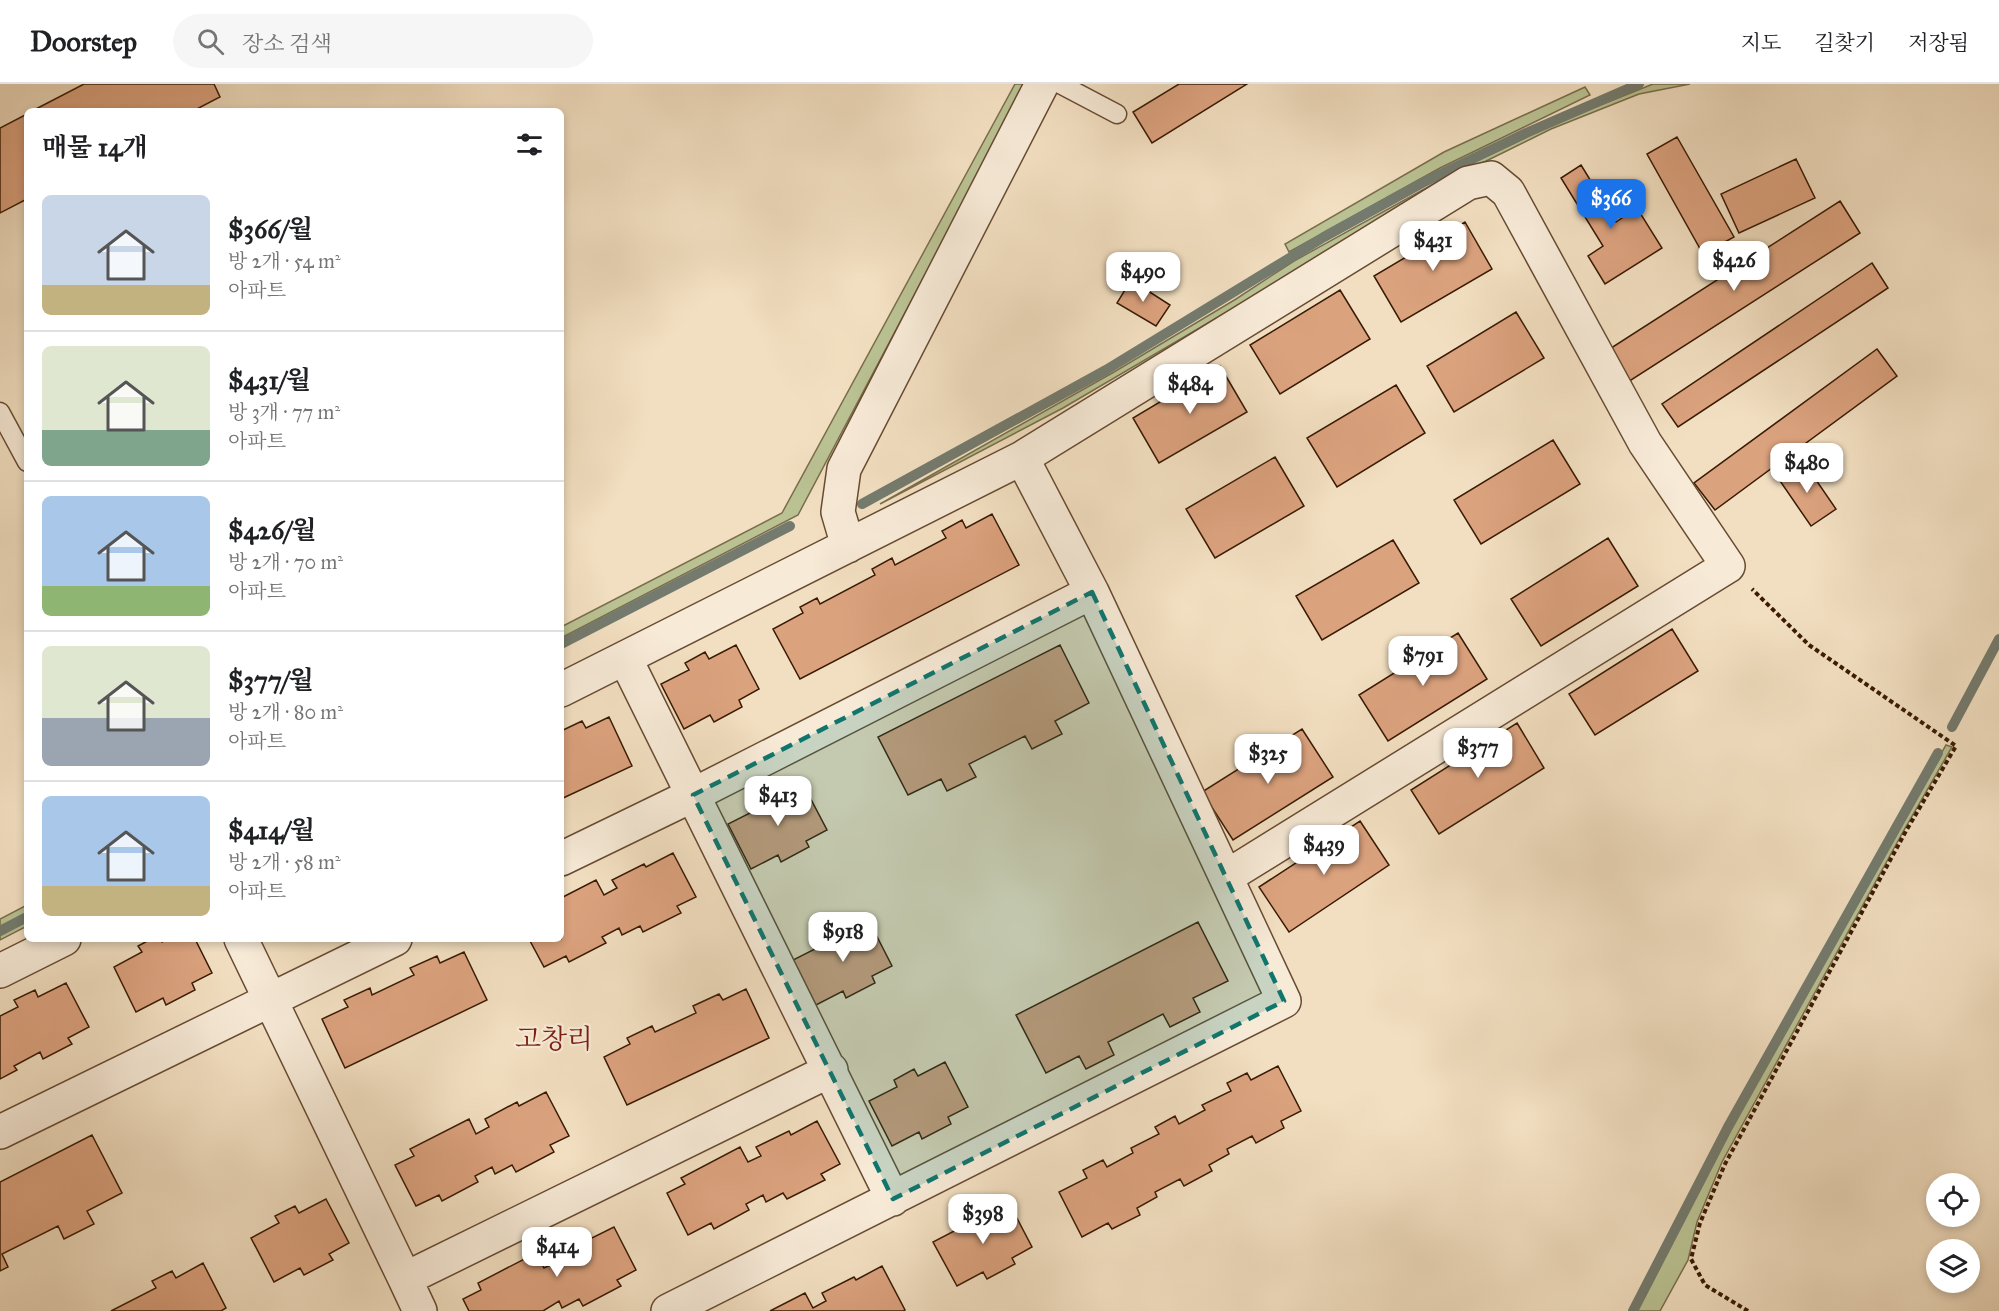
<!DOCTYPE html>
<html lang="ko">
<meta charset="utf-8">
<style>
body{margin:0;font-family:"IM FELL Great Primer","Noto Serif KR",serif;background:#f6f6f6;color:#202124;height:100vh;display:flex;flex-direction:column;font-size:22px;white-space:nowrap}
*{box-sizing:border-box;margin:0}
p{font-size:20px;color:#757577}
.icon{flex:none;width:33px;height:33px;fill:none;stroke:currentColor;stroke-width:2;stroke-linecap:round;stroke-linejoin:round}
.map{position:relative;flex:1;overflow:hidden}
.drawer{position:absolute;left:24px;top:24px;width:540px;height:834px;display:flex;flex-direction:column;background:#fff;border-radius:9px;box-shadow:0 3px 9px #0003}
.drawer>*{flex:none}
.buttons{position:absolute;left:1926px;top:1089px;display:grid;gap:12px}
.buttons a{display:grid;place-items:center;width:54px;height:54px;border-radius:50%;background:#fff;box-shadow:0 3px 9px #0003;font-size:30px}
.price{position:absolute;translate:-50% -51px;padding:0 14px;border-radius:12px;background:#fff;color:#222;font-size:20px;line-height:39px;filter:drop-shadow(0 2px 3px #0008)}
.price::after{content:'';position:absolute;left:50%;top:36px;width:18px;height:14px;margin-left:-9px;background:inherit;clip-path:polygon(0 0,100% 0,50% 100%)}
.price.selected{background:#1a73e8;color:#fff}
ul{padding:0;list-style:none}
li{display:flex;align-items:center;gap:18px;height:150px;padding:0 18px}
li+li{border-top:2px solid #e0e0e0}
li span{display:grid;place-items:center;flex:none;width:168px;height:120px;border-radius:9px;color:#555}
li>.icon{margin-inline-start:auto}
span .icon{width:72px;height:72px;fill:#fffc;stroke-width:1}
li b{font-size:26px}
h2{display:flex;justify-content:space-between;align-items:center;height:72px;padding:0 18px;font-size:26px}
header{display:flex;align-items:center;gap:36px;box-sizing:border-box;height:84px;padding:0 30px;background:#fff;border-bottom:2px solid #e0e0e0}
header strong{font-size:28px}
nav{display:flex;gap:33px;margin-inline-start:auto;font-size:21px}
.search{width:420px;height:54px;background:#f6f6f6;display:flex;align-items:center;gap:15px;box-sizing:border-box;padding:0 21px;border-radius:33px;color:#757577;font-size:22px}
.map>svg:first-child{display:block}
</style>
<header>
<strong>Doorstep</strong>
<div class="search"><svg class="icon" aria-label="search" viewBox="0 0 24 24"><circle cx="10" cy="10" r="6"/><path d="M15 15l6 6"/></svg>장소 검색</div>
<nav><a>지도</a><a>길찾기</a><a>저장됨</a></nav>
</header>
<div class="map">
<svg width="1999" height="1227" viewBox="0 0 1999 1227">
<rect width="100%" height="100%" fill="#f2dfc1"/>
<filter id="stains"><feTurbulence type="fractalNoise" baseFrequency=".00333" numOctaves="4"/><feColorMatrix values="0 0 0 0 .2 0 0 0 0 .09 0 0 0 0 .02 0 0 0 .5 -.17"/></filter>
<radialGradient id="worn" r=".72"><stop offset=".6" stop-color="#630" stop-opacity="0"/><stop offset="1" stop-color="#630" stop-opacity=".3"/></radialGradient>
<path fill="#bac293" stroke="#7a6e4b" stroke-width="1.5" d="M1015 0H1026L798 431 561 554V543L782 429Z
M1653 0H1690L1639 10 1551 45 1474 83 1063 324 880 420 1114 288 1236 215 1294 177 1466 82 1563 36Z
M1585 3 1590 11 1440 84 1289 168 1285 160 1444 68Z
M1946 661 1952 663 1904 746 1722 1078 1697 1138 1688 1176 1660 1227H1636L1730 1044Z
M27 821V842L0 856V835Z"/>
<g fill="none" stroke-linecap="round" stroke-linejoin="round">
<path stroke="#747b6e" stroke-width="10" d="M862 420 1106 286 1324 153 1422 99 1526 49 1639 0
M561 560 790 442
M1952 643 1999 555
M0 847 27 833
M1633 1227 1728 1043 1938 669"/>
</g>
<path fill="#dba27e" stroke="#391a03" stroke-width="1.5" d="M84 0H214L220 13 193 27H32Z
M1179 0H1247L1152 59 1133 28Z
M27 30V115L0 129V44Z
M1677 53 1734 153 1703 170 1647 70Z
M1796 75 1815 114 1739 149 1721 110Z
M1581 81 1616 138 1637 124 1662 164 1605 200 1588 172 1603 162 1561 94Z
M1840 117 1860 149 1628 298 1608 266Z
M1465 138 1492 185 1401 238 1374 192Z
M1872 179 1888 204 1678 343 1662 320Z
M1131 196 1170 221 1156 242 1117 219Z
M1340 206 1370 255 1280 310 1250 261Z
M1516 228 1544 274 1454 328 1427 282Z
M1877 265 1897 292 1715 426 1694 399Z
M1220 282 1247 328 1159 379 1133 334Z
M1396 301 1425 349 1337 403 1307 354Z
M1553 356 1580 400 1481 460 1454 416Z
M1275 373 1304 422 1215 474 1186 425Z
M1803 377 1836 425 1811 442 1778 394Z
M992 430 1019 481 800 595 773 545 803 529 800 523 817 514 820 520 875 491 872 485 892 474 895 481 946 454 942 447 962 436 966 444Z
M1608 454 1638 502 1541 562 1511 515Z
M1393 456 1419 499 1322 556 1296 512Z
M1672 545 1698 587 1595 651 1569 610Z
M1458 549 1487 595 1388 657 1359 611Z
M736 561 759 605 739 616 742 623 714 638 710 631 684 645 661 600 689 586 685 579 705 568 709 575Z
M1060 561 1089 619 1055 637 1062 650 1032 665 1025 652 969 680 976 693 947 707 941 695 908 711 878 653Z
M609 633 632 682 561 715V647L582 637 586 644Z
M1517 639 1544 684 1439 750 1411 706Z
M1302 645 1333 693 1233 756 1202 708Z
M804 702 827 746 806 757 809 763 781 778 778 771 751 785 728 740 756 726 752 719 772 709 776 716Z
M1360 737 1389 781 1289 848 1259 803Z
M673 769 696 813 677 822 681 829 643 848 640 842 622 851 619 844 602 853 606 859 569 878 566 872 544 883 529 855H561V814L596 796 604 811 617 804 612 796 644 780 646 783Z
M869 837 892 882 872 892 875 899 846 914 843 907 816 921 793 876 821 862 818 855 838 844 841 852Z
M1198 838 1228 897 1193 914 1200 928 1170 943 1163 930 1108 958 1114 971 1086 985 1079 972 1046 989 1016 931Z
M151 855H160L162 858 168 855H195L212 889 192 899 195 906 166 921 163 914 136 928 114 883 142 868 138 862Z
M464 868 487 916 345 984 322 935 348 923 344 916 370 904 372 911 414 891 410 884 437 872 440 879Z
M66 899 89 943 68 954 72 960 43 975 40 968 14 982 17 986 0 995V932L18 923 14 916 35 906 38 913Z
M746 905 769 954 627 1021 604 973 630 960 627 954 652 942 655 948 696 929 693 922 719 910 723 916Z
M945 978 968 1023 948 1033 951 1040 922 1055 919 1048 892 1062 869 1017 897 1003 894 996 914 985 918 992Z
M1278 982 1301 1027 1281 1037 1284 1044 1256 1059 1252 1052 1227 1065 1229 1070 1209 1081 1212 1087 1184 1102 1180 1095 1155 1108 1157 1113 1137 1124 1140 1131 1112 1145 1108 1139 1082 1153 1059 1108 1087 1094 1083 1086 1103 1076 1107 1083 1133 1069 1131 1064 1159 1050 1155 1043 1175 1032 1179 1040 1205 1026 1202 1021 1231 1007 1227 999 1247 989 1251 996Z
M546 1008 569 1052 550 1061 554 1068 516 1088 512 1081 495 1090 492 1083 475 1092 478 1098 442 1117 439 1111 416 1122 395 1081 414 1072 410 1065 469 1035 476 1050 489 1043 485 1035 517 1018 519 1022Z
M817 1037 840 1080 821 1090 825 1096 787 1115 783 1109 766 1118 763 1111 746 1120 749 1126 714 1145 711 1139 688 1151 667 1109 685 1100 681 1094 740 1063 748 1078 761 1072 756 1063 789 1047 791 1051Z
M92 1051 122 1109 87 1127 94 1140 64 1155 58 1142 2 1170 8 1183 0 1187V1098Z
M326 1115 349 1159 329 1170 333 1176 304 1191 300 1184 274 1198 251 1154 279 1139 275 1132 295 1122 299 1129Z
M1009 1119 1032 1163 1012 1174 1015 1180 987 1195 983 1188 957 1202 933 1158 962 1143 958 1136 978 1126 982 1133Z
M614 1143 636 1186 617 1196 621 1202 583 1222 579 1215 562 1224 559 1217 543 1227H469L463 1215 481 1206 478 1199 536 1169 544 1184 557 1178 552 1169 585 1153 586 1157Z
M203 1179 226 1224 221 1227H111L156 1204 152 1197 172 1187 176 1194Z
M882 1182 905 1226 903 1227H770L805 1209 813 1224 826 1217 822 1209 854 1193 856 1196Z"/>
<g fill="none" stroke-linecap="round" stroke-linejoin="round">
<defs>
<path id="lane" d="M1060 0 1117 30
M0 328 27 378"/>
<path id="street" d="M848 462 838 428 844 385 1042 0
M625 574 893 1115
M561 606 1022 374 1468 99 1491 94 1508 108 1645 359 1728 482 1226 793
M561 775 693 711 1092 508
M241 855 405 1195 831 986
M0 887 64 855
M0 1048 395 855
M405 1195 420 1227
M668 1227 1284 917 1092 508 1022 374"/>
</defs>
<use href="#lane" stroke="#674b32" stroke-width="21"/>
<use href="#street" stroke="#674b32" stroke-width="36"/>
<path stroke="#391a03" stroke-width="4" stroke-dasharray="4.5 3" stroke-linecap="butt" d="M1748 1227 1705 1201 1691 1175 1700 1139 1725 1080 1906 747 1956 662 1809 561 1752 505"/>
<use href="#lane" stroke="#f7ead7" stroke-width="18"/>
<use href="#street" stroke="#f7ead7" stroke-width="33"/>
</g>
<path fill="#0f766e" fill-opacity="0.2" stroke="#0f766e" stroke-width="4.5" stroke-dasharray="12 8" stroke-linejoin="round" d="M1092 508 1284 917 893 1115 693 711Z"/>
<g text-anchor="middle" dominant-baseline="central" stroke-width="4.5" stroke-linejoin="round" paint-order="stroke">
<g font-size="27" fill="#7a1f14" stroke="#f7ead7">
<text x="554" y="954">고창리</text>
</g>
</g>
<rect width="100%" height="100%" filter="url(#stains)"/>
<rect width="100%" height="100%" fill="url(#worn)"/>
</svg>
<div class="buttons">
<a><svg class="icon" aria-label="locate" viewBox="0 0 24 24"><circle cx="12" cy="12" r="6"/><path d="M12 2v4M12 18v4M2 12h4M18 12h4"/></svg></a>
<a><svg class="icon" aria-label="layers" viewBox="0 0 24 24"><path d="M12 4l9 5-9 5-9-5zM3 14l9 5 9-5"/></svg></a>
</div>
<b class="price selected" style="left:1611px;top:146px">$366</b>
<b class="price" style="left:1433px;top:188px">$431</b>
<b class="price" style="left:1734px;top:208px">$426</b>
<b class="price" style="left:1143px;top:219px">$490</b>
<b class="price" style="left:1190px;top:331px">$484</b>
<b class="price" style="left:1807px;top:410px">$480</b>
<b class="price" style="left:1423px;top:603px">$791</b>
<b class="price" style="left:1478px;top:695px">$377</b>
<b class="price" style="left:1268px;top:701px">$325</b>
<b class="price" style="left:778px;top:743px">$413</b>
<b class="price" style="left:1324px;top:792px">$439</b>
<b class="price" style="left:843px;top:879px">$918</b>
<b class="price" style="left:983px;top:1161px">$398</b>
<b class="price" style="left:557px;top:1194px">$414</b>
<section class="drawer">
<h2>매물 14개<svg class="icon" aria-label="filters" viewBox="0 0 24 24"><path d="M4 7h16M4 17h16"/><circle cx="9" cy="7" r="2"/><circle cx="15" cy="17" r="2"/></svg></h2>
<ul>
<li><span style="background:linear-gradient(#c9d6e8 75%,#c2b280 0)"><svg class="icon" aria-label="home" viewBox="0 0 24 24"><path d="M3 11l9-7 9 7M6 9v11h12V9"/></svg></span><div><b>$366/월</b><p>방 2개 · 54 m²</p><p>아파트</p></div></li>
<li><span style="background:linear-gradient(#dfe7d0 70%,#7fa58c 0)"><svg class="icon" aria-label="home" viewBox="0 0 24 24"><path d="M3 11l9-7 9 7M6 9v11h12V9"/></svg></span><div><b>$431/월</b><p>방 3개 · 77 m²</p><p>아파트</p></div></li>
<li><span style="background:linear-gradient(#a9c7e8 75%,#8fb573 0)"><svg class="icon" aria-label="home" viewBox="0 0 24 24"><path d="M3 11l9-7 9 7M6 9v11h12V9"/></svg></span><div><b>$426/월</b><p>방 2개 · 70 m²</p><p>아파트</p></div></li>
<li><span style="background:linear-gradient(#dfe7d0 60%,#9aa5b1 0)"><svg class="icon" aria-label="home" viewBox="0 0 24 24"><path d="M3 11l9-7 9 7M6 9v11h12V9"/></svg></span><div><b>$377/월</b><p>방 2개 · 80 m²</p><p>아파트</p></div></li>
<li><span style="background:linear-gradient(#a9c7e8 75%,#c2b280 0)"><svg class="icon" aria-label="home" viewBox="0 0 24 24"><path d="M3 11l9-7 9 7M6 9v11h12V9"/></svg></span><div><b>$414/월</b><p>방 2개 · 58 m²</p><p>아파트</p></div></li>
</ul>
</section>
</div>
